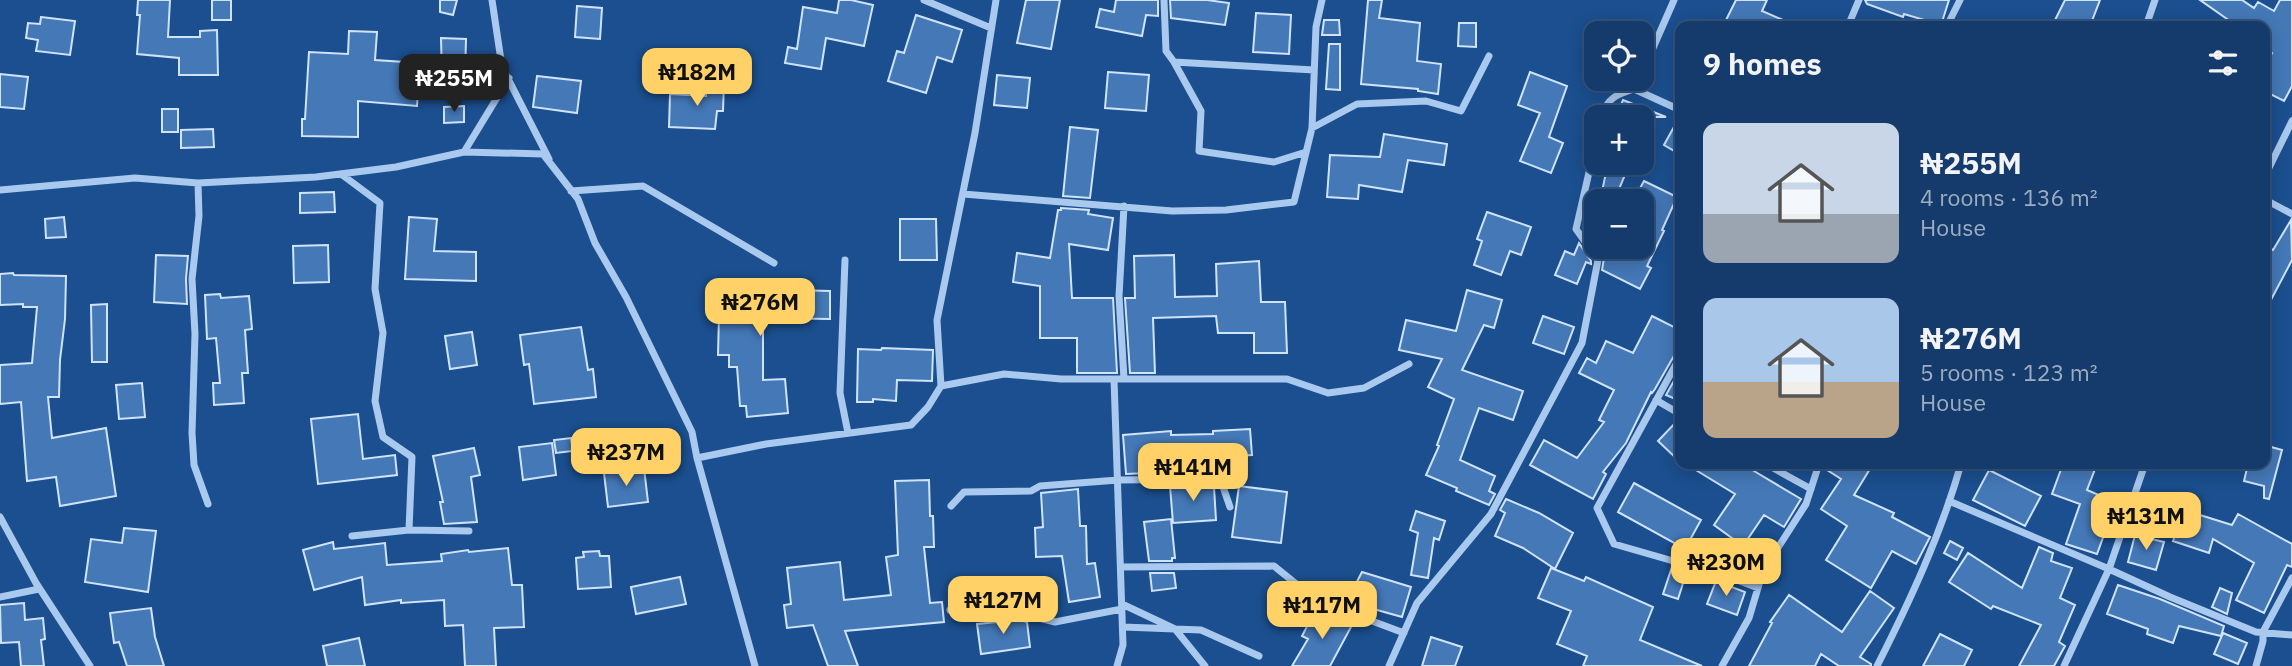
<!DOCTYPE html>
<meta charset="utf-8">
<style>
body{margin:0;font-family:"IBM Plex Sans",sans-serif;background:#1d4271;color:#f1f3f6;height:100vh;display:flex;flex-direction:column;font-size:26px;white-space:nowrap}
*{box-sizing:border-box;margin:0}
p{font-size:23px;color:#9dadc1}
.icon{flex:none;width:38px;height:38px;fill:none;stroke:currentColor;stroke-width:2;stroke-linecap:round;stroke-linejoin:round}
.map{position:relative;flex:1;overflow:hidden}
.side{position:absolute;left:1675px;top:21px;width:595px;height:448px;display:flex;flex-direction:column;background:#143b6b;border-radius:14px;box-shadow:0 4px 18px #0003,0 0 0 2px #33557e}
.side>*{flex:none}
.buttons{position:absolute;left:1584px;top:21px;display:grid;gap:14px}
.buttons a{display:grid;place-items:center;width:70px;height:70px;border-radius:14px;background:#143b6b;box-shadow:0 4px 18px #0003,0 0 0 2px #33557e;font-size:35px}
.price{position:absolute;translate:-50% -60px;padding:0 16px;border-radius:14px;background:#ffd166;color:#111;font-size:23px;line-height:46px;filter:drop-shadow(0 2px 4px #0008)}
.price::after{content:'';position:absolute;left:50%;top:42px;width:21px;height:16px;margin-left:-10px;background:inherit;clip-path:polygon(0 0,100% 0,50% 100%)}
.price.selected{background:#222;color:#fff}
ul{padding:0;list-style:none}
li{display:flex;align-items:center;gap:21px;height:175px;padding:0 28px}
li span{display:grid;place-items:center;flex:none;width:196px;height:140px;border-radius:14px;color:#555}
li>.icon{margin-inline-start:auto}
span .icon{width:84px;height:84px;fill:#fffc;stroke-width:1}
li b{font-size:30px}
h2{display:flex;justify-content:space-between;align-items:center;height:84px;padding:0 28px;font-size:30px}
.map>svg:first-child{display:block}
</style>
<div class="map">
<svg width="2292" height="666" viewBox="0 0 2292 666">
<rect width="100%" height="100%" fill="#1b4f8f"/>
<path fill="#4478b7" stroke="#cfe3fa" stroke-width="2" d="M138 0H170L168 37H200V31L217 30 218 75H179V58L137 54 140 15H137Z
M212 0H231V20H212Z
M440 0H457L453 15 440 12Z
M839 0H851L873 5 864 46 826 38 821 69 785 63 788 47 797 49 803 7 837 13Z
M1026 0H1060L1051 49 1017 43Z
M1116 0H1158V16L1146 15 1142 36 1096 27 1100 9 1114 12Z
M1170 0H1207L1229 3 1225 25 1171 18Z
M1368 0H1382L1379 18 1420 23 1417 61 1441 64 1438 94 1418 91V89L1361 84Z
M1736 0H1767L1762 11 1797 26H1723Z
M1865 0H1949L1941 25 1904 14 1903 17 1867 4Z
M2065 0H2100L2090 26H2052Z
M2200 0H2242L2254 8 2258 2 2274 11 2280 0H2292V86L2284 101 2264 91V67L2272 53 2264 48V26H2237Z
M577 6 602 8 600 39 575 37Z
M1256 13 1291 15 1289 54 1253 52Z
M916 15 962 30 952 62 937 57 926 93 888 81 897 51 904 53Z
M41 17 75 21 70 55 36 51 38 40 26 38 28 23 40 24Z
M1324 20H1339L1340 35H1322Z
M1459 23H1476V47L1458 46Z
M349 31 377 32 375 60 420 63 417 106 358 101V137L302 136V119H305L309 52 348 54Z
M441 38 466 39 465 77 442 76Z
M1329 44H1340V90L1326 89Z
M1108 72 1149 75 1146 111 1105 108Z
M1530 72 1567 86 1549 137 1563 143 1551 173 1520 161 1540 113 1518 105Z
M0 74 28 77 24 109 0 107Z
M997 75 1030 78 1027 108 994 105Z
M537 76 581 81 577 113 533 107Z
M707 83H724L723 111H717L715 129 669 127 670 94 706 96Z
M1623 100 1666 117H1616Z
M464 106V122L444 123V107Z
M162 109H178V132H162Z
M1680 116V144L1676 152 1664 145Z
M1070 127 1098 130 1090 198 1063 196Z
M213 129 214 147 181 148V130Z
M1384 134 1447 144 1444 165 1408 160 1402 192 1359 185 1358 199 1327 197 1330 155 1380 157Z
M1608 163H1630L1614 201H1600Z
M1644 181 1677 197 1662 230 1664 231 1647 266 1651 268 1640 289 1602 270 1604 258 1596 247H1642V201H1633Z
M334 192 335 212 300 213V193Z
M1595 202H1596V247L1584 230Z
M1061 208 1089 210 1088 214 1113 218 1108 250 1069 244 1072 298H1113L1117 373H1077V338H1040V286L1013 282 1017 253 1050 258 1058 210H1061Z
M1487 212 1531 227 1521 255 1510 251 1501 275 1474 265 1482 241 1477 239Z
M64 217 66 237 46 238 45 219Z
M409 217 437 219 434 251 476 252V281L405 279Z
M900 219H936L937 260H900Z
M2291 220 2292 260 2264 313V246L2273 250Z
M1579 243 1591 261V264L1586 262 1577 284 1555 275 1565 251 1574 255Z
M328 245 329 282 294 283 293 246Z
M156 255 188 256 186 279 187 304 154 302Z
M1174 255 1175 297 1217 296 1216 264 1259 261 1261 302H1285L1287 353H1254V333H1218L1216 316 1153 318 1155 373H1130L1125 298H1135L1134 256Z
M13 273 14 275 66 276 65 319 60 360 59 397H48L52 438 106 428 116 496 60 506 56 477 27 481 21 402 0 404V365L32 363 37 307H23V304L0 305V274Z
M711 288 830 291V319L763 318V380L785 379 788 413 747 417 746 406H740L737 367H729V355H718L719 315H710Z
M1467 290 1502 300 1494 328 1484 325 1462 370 1523 391 1513 420 1479 408 1460 460 1495 476 1489 491 1495 494 1489 505 1456 491 1457 488 1426 475 1439 446 1437 445 1454 399 1428 387 1442 359 1399 350 1406 320 1456 331Z
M220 294 221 298 249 296 252 329 245 330 248 373H242L244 403 214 405 213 383H220L216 338 207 339 205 295Z
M107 304V362H92L91 305Z
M1543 316 1574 327 1564 354 1533 343Z
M1652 316 1680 330V351L1675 354 1655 389 1652 393 1651 392 1626 443 1603 472 1606 474 1593 499 1530 465 1544 440 1577 458 1604 422 1599 420 1614 390 1579 373 1587 358 1596 363 1606 341 1633 353Z
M581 327 588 370 593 369 596 397 534 404 529 364 524 365 520 335Z
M472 332 477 365 450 369 445 336Z
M882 348 933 350 932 381 897 380 896 401 873 399V402H857L858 349 881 350Z
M1680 370V401L1666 395Z
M142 383 145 417 119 419 116 385Z
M358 414 363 459 395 455 397 475 318 484 311 419Z
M1678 420H1680V462L1658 441Z
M1250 429 1252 455 1212 457 1213 474 1169 472 1126 474 1123 435 1171 431V435L1213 434V431Z
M571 438 573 451 556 453 554 440Z
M552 443 556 475 523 480 519 447Z
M2264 445 2282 450 2269 499 2264 498V486L2244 481 2248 464H2264Z
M474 448 480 475 471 477 477 522 444 524 440 502H443L433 456Z
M1686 464H1759L1754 471 1801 499 1784 527 1764 515 1743 546 1714 525 1735 494Z
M1825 464H1873L1854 495 1894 513 1892 517 1930 537 1916 564 1892 551 1871 588 1826 560 1847 526 1821 509 1841 479 1824 468Z
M2063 464H2097L2087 490 2124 506 2119 521 2113 519 2111 526 2108 524 2097 554 2066 544 2080 504 2052 494Z
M644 468 648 502 608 507 604 473Z
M1989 470 2041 496 2025 526 1973 500Z
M929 480 930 516H933L934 547H924L930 603 942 602 944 622 845 631 858 666H828L813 625 787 628 784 605 791 604 787 568 840 562 844 600 891 595 886 557 898 555 895 481Z
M1634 483 1701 520 1685 549 1618 512Z
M1207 485 1214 487 1216 520 1173 523 1170 486Z
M1239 486 1287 492 1281 543 1232 537Z
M1078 489 1080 526H1086L1087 564 1095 563 1100 597 1069 602 1062 556 1036 557 1035 528 1043 527 1041 493Z
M1506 499 1539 513 1573 533 1555 569 1523 548 1495 536 1505 513 1500 510Z
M2138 504 2153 508 2150 517 2171 526 2168 535 2131 524Z
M2184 510 2232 525 2238 514 2292 544V567L2287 565 2264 613 2236 600 2254 563 2213 539 2209 553 2173 541Z
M1416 511 1445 521 1439 540 1434 538 1428 578 1411 575 1418 533 1410 530Z
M1171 519 1175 558H1172V561H1149L1144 522Z
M124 528 156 531 148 592 85 582 91 539 122 543Z
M2135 535 2164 542 2156 570 2128 562Z
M1950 541 1963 548 1957 560 1944 553Z
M333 542 334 549 385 543 387 565 442 561 441 554 468 550 469 552 508 548 512 585H522L524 627 494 628 496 666H465L463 625 445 626 444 600 401 603V600L365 605 362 577 314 590 303 550Z
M2039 547 2053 553 2051 561 2072 568 2060 598 2075 605 2059 642 2065 646 2054 666H2019L2041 625 1993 606 1991 609 1949 582 1968 553 2022 588Z
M599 551 600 556H609L611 587 578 589 576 558 584 557 583 552Z
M1672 567 1687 571 1678 599 1663 594Z
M1551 568 1584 581 1586 577 1653 607 1640 640 1702 666H1583L1587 656 1557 644 1571 611 1538 598Z
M1362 572 1411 587 1402 617 1370 608 1371 605 1350 595Z
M1150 573H1174L1176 588 1152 591Z
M680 577 686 604 636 614 631 587Z
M1716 581 1745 592 1737 615 1707 604Z
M2118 585 2160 599 2224 626 2221 636 2179 626 2173 643 2147 634 2148 629 2107 614Z
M2220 588 2232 593 2227 614 2212 607Z
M1870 591 1894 608 1860 657 1871 664V666H1839L1821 654 1815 666H1749L1772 623 1770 622 1789 595 1842 632Z
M24 603 25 620 43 618 45 639 41 640 44 666H21L19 642 1 643 0 605Z
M151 608 155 637 164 666H127L119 642 114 643 110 613Z
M1316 609 1351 627 1330 666H1292L1308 639 1302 636Z
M1019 620 1027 622 1030 647 981 654 977 624Z
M2223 633 2247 643 2238 664 2214 654Z
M1940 634 1972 650 1964 666H1923Z
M1431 637 1462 647 1455 666H1422Z
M359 638 365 666H327L323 646Z"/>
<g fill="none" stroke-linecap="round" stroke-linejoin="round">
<path stroke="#a9c9ee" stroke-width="7" d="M492 0 502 67 549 159
M924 0 991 28
M1164 0 1166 51 1174 62 1314 70
M1848 26 1859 0
M1947 26 1960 0
M2146 26 2155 0
M1174 62 1201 111 1199 151 1274 162 1306 152
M1642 73 1674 0
M1634 89 1639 79
M1602 117C1606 98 1618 94 1634 89L1680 110
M1312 128 1357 104 1426 101 1461 111 1489 56
M464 152 509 78
M341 174 380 203 375 289 383 333 375 401 383 437 412 457 409 530 469 531
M2264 178 2292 121
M198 183 199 216 192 279 195 334 192 433 194 465 208 504
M0 190 135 178 198 183 316 177 396 167 464 152 543 154 578 199 595 243 626 297 692 432 697 458 755 666
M571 191 643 186 774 263
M963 194 1172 211 1226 210 1294 202 1312 128 1316 27 1322 0
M2264 199 2292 214
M845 260 840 393 848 433
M1680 357 1597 508 1614 544 1729 577 1758 588
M1114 379 1123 645 1117 666
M1124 379H1287L1328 393 1364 388 1409 364
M941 386 937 320 975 133 996 0
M1656 400 1680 414
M697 458 766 444 911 425 928 407 941 386 1004 374 1061 379H1124L1119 296 1124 206
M1766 464 1811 489
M1949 501 2109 569 2145 464
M951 506 964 492 1031 491 1040 486 1118 480 1207 479 1221 481 1230 507
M0 517 36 583 90 666
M352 536 409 530
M1121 567 1274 566 1316 600 1404 633
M0 597 39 589
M1122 604 1175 629 1205 666
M950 610 981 604 1055 622 1122 609
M1123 627 1201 630 1259 656
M1389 666 1417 603 1491 514 1582 343 1598 260 1576 229 1596 142
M1722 666 1749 618 1763 571 1806 504 1819 464
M1877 666C1910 601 1941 534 1961 464
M2064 666 2109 569 2170 597 2256 632 2292 635
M2256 666 2263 641V632L2292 578"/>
</g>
</svg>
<div class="buttons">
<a><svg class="icon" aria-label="locate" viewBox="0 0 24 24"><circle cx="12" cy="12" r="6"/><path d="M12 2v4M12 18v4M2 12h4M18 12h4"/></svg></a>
<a>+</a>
<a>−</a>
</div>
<b class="price" style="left:697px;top:108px">₦182M</b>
<b class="price selected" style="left:454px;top:114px">₦255M</b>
<b class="price" style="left:760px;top:338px">₦276M</b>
<b class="price" style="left:626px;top:488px">₦237M</b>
<b class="price" style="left:1193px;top:503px">₦141M</b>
<b class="price" style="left:2146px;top:552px">₦131M</b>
<b class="price" style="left:1726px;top:598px">₦230M</b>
<b class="price" style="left:1003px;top:636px">₦127M</b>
<b class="price" style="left:1322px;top:641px">₦117M</b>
<section class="side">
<h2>9 homes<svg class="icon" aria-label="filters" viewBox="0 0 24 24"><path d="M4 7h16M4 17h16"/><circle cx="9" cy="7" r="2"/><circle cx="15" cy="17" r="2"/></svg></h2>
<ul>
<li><span style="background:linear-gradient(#c9d6e8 65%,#9aa5b1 0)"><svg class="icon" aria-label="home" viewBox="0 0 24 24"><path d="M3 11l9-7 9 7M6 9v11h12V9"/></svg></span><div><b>₦255M</b><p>4 rooms · 136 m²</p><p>House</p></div></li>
<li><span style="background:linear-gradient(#a9c7e8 60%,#b9a48a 0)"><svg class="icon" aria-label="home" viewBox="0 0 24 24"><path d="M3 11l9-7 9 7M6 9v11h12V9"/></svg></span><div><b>₦276M</b><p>5 rooms · 123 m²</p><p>House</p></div></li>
</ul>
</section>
</div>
